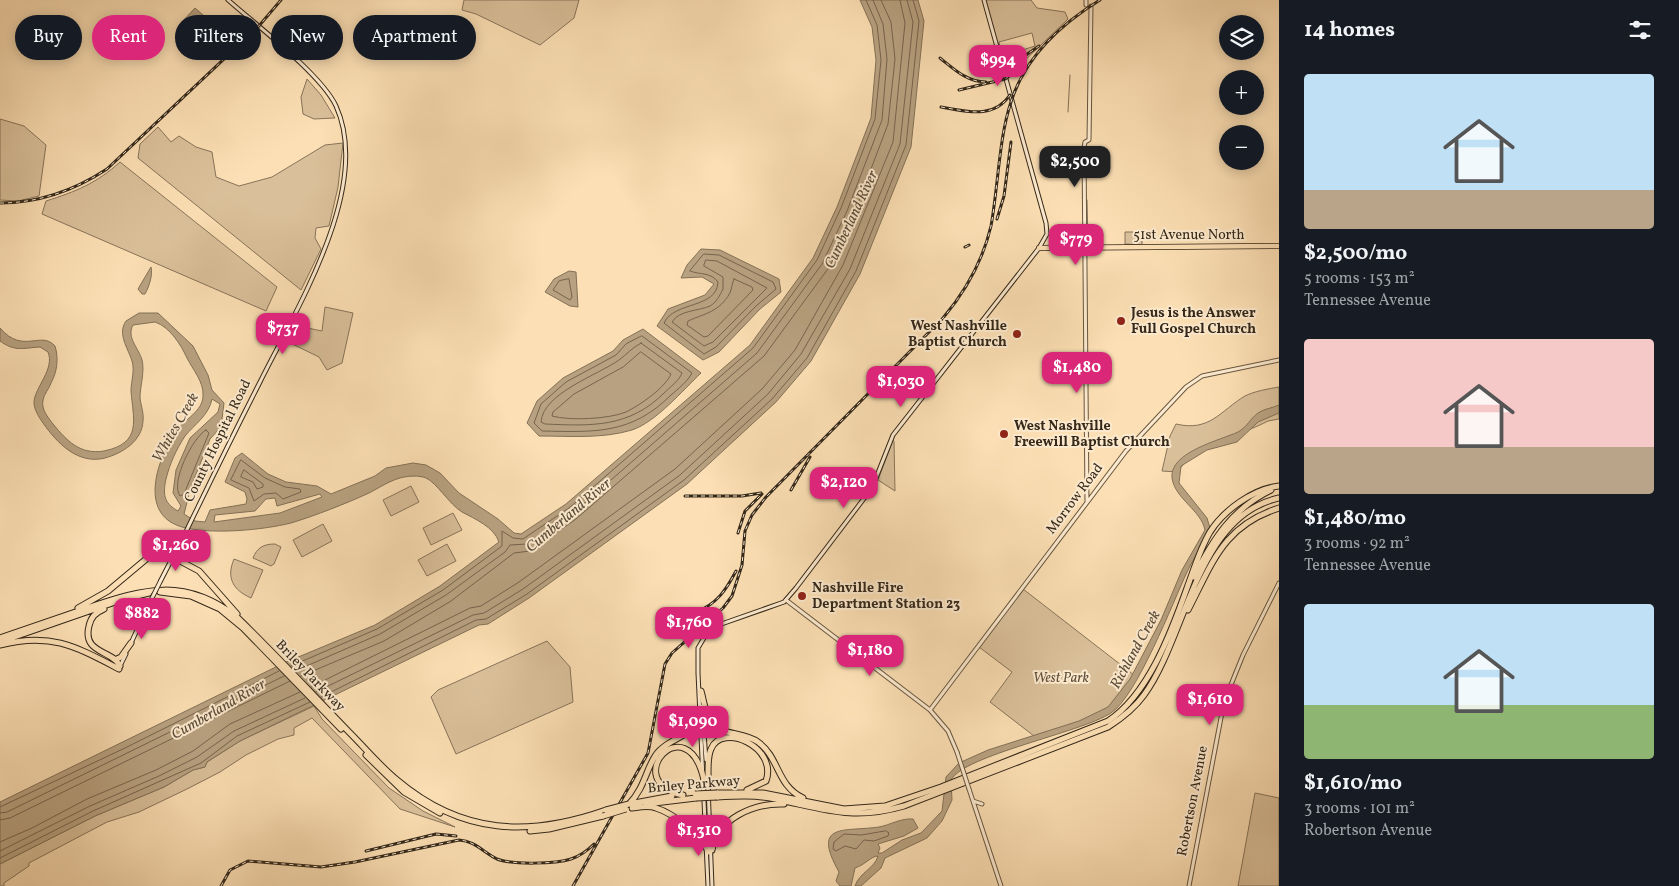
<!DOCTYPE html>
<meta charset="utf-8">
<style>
body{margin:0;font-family:Vollkorn,serif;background:#242831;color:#f1f3f6;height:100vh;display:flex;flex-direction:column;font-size:19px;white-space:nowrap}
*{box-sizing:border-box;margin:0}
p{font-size:16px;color:#9ea1a6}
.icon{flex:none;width:28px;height:28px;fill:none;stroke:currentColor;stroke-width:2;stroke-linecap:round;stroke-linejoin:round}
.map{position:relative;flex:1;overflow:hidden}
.sheet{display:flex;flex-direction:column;background:#171b24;width:400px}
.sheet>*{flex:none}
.banner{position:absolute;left:15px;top:15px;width:475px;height:45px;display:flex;gap:10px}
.buttons{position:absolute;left:1219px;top:15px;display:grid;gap:10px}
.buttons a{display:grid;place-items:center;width:45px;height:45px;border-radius:50%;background:#171b24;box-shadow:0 2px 12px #0003;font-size:25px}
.price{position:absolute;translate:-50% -42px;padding:0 11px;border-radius:10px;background:#db2777;color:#fff;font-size:16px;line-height:32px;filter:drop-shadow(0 1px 2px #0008)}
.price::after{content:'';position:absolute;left:50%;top:30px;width:15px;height:11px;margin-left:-8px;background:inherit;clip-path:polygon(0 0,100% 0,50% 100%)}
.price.current{background:#222;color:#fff}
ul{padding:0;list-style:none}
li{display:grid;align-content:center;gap:10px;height:265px;padding:0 25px}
li span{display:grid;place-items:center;height:155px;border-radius:5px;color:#555}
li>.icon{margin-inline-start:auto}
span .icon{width:90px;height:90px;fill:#fffc;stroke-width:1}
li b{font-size:21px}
h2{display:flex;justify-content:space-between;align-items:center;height:60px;padding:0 25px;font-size:21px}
.tag{padding:0 18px;border-radius:22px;background:#171b24;box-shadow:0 2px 12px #0003;font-size:18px;line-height:45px}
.tag.current{background:#db2777;color:#fff}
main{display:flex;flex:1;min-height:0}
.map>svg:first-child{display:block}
</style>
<main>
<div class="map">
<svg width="1279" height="886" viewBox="0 0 1279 886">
<rect width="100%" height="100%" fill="#fcdfb4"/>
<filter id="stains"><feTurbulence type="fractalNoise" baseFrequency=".004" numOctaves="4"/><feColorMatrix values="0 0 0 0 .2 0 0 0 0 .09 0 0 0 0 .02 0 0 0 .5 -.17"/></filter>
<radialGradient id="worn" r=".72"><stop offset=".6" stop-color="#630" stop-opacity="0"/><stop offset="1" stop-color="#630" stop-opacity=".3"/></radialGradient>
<path fill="#dac09a" stroke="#87745a" d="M464 0H579L574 18 540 45 476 14 462 10Z
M984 0H1031L1037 8 1065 12 1068 19 1021 64 1019 51 1035 46 1032 33 999 42 1001 53H998Z
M307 79 321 95 335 118 314 119 303 114 301 97Z
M0 119 24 126 46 145 39 196 18 201 0 200Z
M158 127 171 142 179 136 196 147 212 152 216 177 239 186 272 177 325 145 343 143 338 187 329 226 316 228 315 238 321 249 301 290 138 158 140 144Z
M120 162 277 287 266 311 42 214 46 201C75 192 97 183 120 162Z
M1125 232H1142V245L1125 244Z
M325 307 353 313 342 363 327 370 319 357 286 341 293 325 322 331Z
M1279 387V419L1268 421C1244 434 1190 448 1178 472L1162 471 1170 436 1176 424C1210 432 1220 411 1245 396 1255 391 1268 389 1279 387Z
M893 440 894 441 895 491 878 480Z
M411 486 419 502 391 516 383 500Z
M453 513 462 530 431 545 423 528Z
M323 524 332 541 302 557 293 540Z
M275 544 281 547 274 564 271 566 253 558C257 548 263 544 275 544Z
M447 544 456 561 427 576 418 560Z
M234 559 263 570 251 598C233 590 226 578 234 559Z
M1023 589 1134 675 1107 709 1083 722 1034 736 990 702 1012 672 979 647Z
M547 641 570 667 573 702 456 754 431 697 438 690Z
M314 706 322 719 389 788 423 811 455 827 400 809 312 718 294 728V735L278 739 246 755 220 772 187 789 139 812 107 822 29 863V866L4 883V886H0V864L95 816 164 787 193 770 205 767 207 762 240 741Z
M1255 793 1279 798V886H1238Z"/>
<path fill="#b8a180" stroke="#837157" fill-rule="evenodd" d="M860 0H918L924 21 911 147 860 274 811 361 776 402 687 484 529 598 488 624 479 625 240 741 207 762 205 767 193 770 164 787 95 816 0 864V802L284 663 375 625 440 586 499 542C494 527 475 519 462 512 449 504 437 483 426 478 419 475 407 476 400 478 389 481 379 488 369 493 345 504 317 515 291 523 263 530 211 535 182 527 137 514 158 458 176 431 184 420 203 411 203 396 204 382 193 370 187 358 181 345 170 327 155 322L133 325C126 338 139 348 142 360 145 372 140 386 140 398 141 406 144 413 143 421 142 441 123 453 105 458 78 465 57 443 43 423 39 417 34 410 34 402 35 387 55 369 48 352L40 347C23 348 15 352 0 341V328C23 355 41 330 55 346 59 359 57 372 51 383 49 389 44 394 43 400 41 410 48 417 53 424 67 441 80 455 104 451 143 443 133 419 131 391 131 381 135 371 132 361 128 348 117 334 126 321L139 313H158L193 346 208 375 212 390 224 403 221 427 210 439 191 487 184 514 195 521 205 522 210 510 246 504 247 499 245 492 225 482 235 458 242 453 268 474 286 482 317 486 331 494 375 476 386 468 413 463 426 465 440 473 459 493 498 519 514 533 521 534 566 504 750 345 813 258 837 207 871 118 876 60 872 27ZM212 399 220 404 218 412 190 438 176 470 173 493 181 506 178 511C163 503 163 493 166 479 170 463 176 450 185 436 195 424 209 415 212 399ZM320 494 322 497 280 513 214 522 215 515 255 511 266 499 275 498 277 506Z
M195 8 211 22 216 21 221 26 212 28 202 39 182 22Z
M701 249 720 250 779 279 781 292 760 309 719 352 703 360 657 326 668 309 705 295 714 284 702 277 681 278 687 265Z
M151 267C153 275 149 287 145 294H142L138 289Z
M569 271 576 272 578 307 570 306 545 292 554 279Z
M643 329 701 373C683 390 656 422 632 430 602 439 570 436 539 436L527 423 537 401 563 378 613 351 623 340Z
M1279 405V413L1258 422 1237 442 1207 450 1181 466 1179 483 1207 518 1210 528C1204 544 1194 557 1187 572 1173 602 1137 696 1111 713 1080 733 964 755 951 780L952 800 942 821 927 838 885 858 881 868 861 886H855C859 873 875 868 878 856 871 856 865 865 855 868L851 886H840L836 881 839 872C811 822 844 832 879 827 890 825 901 818 913 819L918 828 904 836 878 844 880 848 878 853H882L902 840 921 833 942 811 946 777 959 763 988 750 1079 721 1108 707 1130 679 1161 620 1182 570 1205 530C1201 510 1175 499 1172 478 1169 452 1221 440 1238 432 1247 427 1250 419 1258 413 1264 409 1272 408 1279 405Z"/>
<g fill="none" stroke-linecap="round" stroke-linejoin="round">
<path stroke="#76644d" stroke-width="1" d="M704 254 719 255 773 282 776 289 756 306 716 347 704 354 664 323C674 301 717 309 718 282 711 272 700 275 690 271Z
M706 260 717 261 767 288 713 342 704 346 672 322C679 310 699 311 710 306 716 303 720 295 723 289V277L704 266Z
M569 279 572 297 570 300 553 290 559 281Z
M734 279 752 287 753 290 708 336 704 337 687 325 688 321C706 313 719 312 730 293 732 288 732 283 734 279Z
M642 336 692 373C688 381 678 389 671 395 631 435 594 432 542 431L534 423 541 404 566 382 616 355 626 344Z
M641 343 682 373C679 381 670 387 664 393 629 428 591 426 545 424L541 422C543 393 598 375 619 360 627 354 632 348 641 343Z
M641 352 671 374C665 388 640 405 626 412 609 419 570 421 552 416L553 412 574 394 623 367Z
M206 430 209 433 184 494 180 496C170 482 193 437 206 430Z
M241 460 265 478 285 487 300 489 301 492 283 499 276 493 264 494 254 501 249 488 231 480Z
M244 470 263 484V487L257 489 253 482 241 477Z
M291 666 377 629 443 590 502 546V531L513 538 523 539 569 508 753 348 817 260 841 208 875 119 881 60 877 25 866 0
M295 671 380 634 446 595 505 552 510 545 527 544 573 513 757 353 822 264 847 211 882 120 887 59 883 24 873 0
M301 676 384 641 451 601 514 553 530 551 576 519 764 356 830 266 854 214 888 124 895 59 891 22 881 0
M311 687 470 608 481 606 519 582 675 469 762 389 795 350 843 265 893 142 905 23 900 0
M316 692 473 615 484 613 523 589 680 475 768 394 801 354 850 269 900 144 913 22 907 0
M321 697 476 620 486 619 527 594 684 480 772 399 807 358 856 271 906 145 919 21 913 0
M0 807 125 748 279 671
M0 813 7 812 284 676
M0 820 10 818 290 681
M886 831 889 833 888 836 874 841 864 840 856 849 845 846 836 851 833 849 834 842 844 834 861 835Z
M0 842 32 828 87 799 156 770 193 751 230 724 300 692
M0 851 90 806 159 776 197 757 234 731 305 698
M0 858 93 811 201 763 237 736 310 702"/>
<path stroke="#837157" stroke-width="1" d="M1068 112 1070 75
M1087 200 1088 242"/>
<defs>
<path id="tertiary" d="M1086 5V0
M1087 502 1084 148 1085 142 1089 140 1091 6
M786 600 930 710 948 731 957 752
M930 710 1126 451 1186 387 1202 376 1279 360
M969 789 1001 886
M973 801 982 804
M1189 886 1224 702 1243 655 1279 583"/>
<path id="secondary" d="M181 542C207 488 233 435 260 382 296 309 373 187 336 106 321 74 256 25 228 0
M161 580 178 547
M131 643 149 604
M120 666 126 654
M702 706 706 760
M708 786 712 886
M708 886 698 673V648L710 628 784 602 796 588 872 488 893 435 1039 248 1047 234 1046 223 984 0"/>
<path id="primary" d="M1039 248 1279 246"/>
<path id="motorway" d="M181 542V553L185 562
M167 554 199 571 237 614
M1194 577C1213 539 1232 509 1271 490
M160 592 191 596 220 609 243 628 341 729
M78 608 108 591 151 555 168 552 178 547
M104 609C95 613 91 617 89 626 82 654 113 650 120 666
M1188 610C1213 562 1223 526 1279 508
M0 638C29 628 58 618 87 608 145 588 186 577 238 618 276 655 312 694 349 732 365 748 380 766 397 780 462 835 529 837 606 810
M0 642 124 599 149 593
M0 645C50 632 75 646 119 669
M115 660 121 657 131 643
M701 691C704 701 705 715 712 724 721 735 745 732 758 742 780 758 776 785 803 798
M366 755 404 792 440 813
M708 787C709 776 706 760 711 749 722 722 778 747 766 781L747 790
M717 793H763L844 809 885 806 941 787 1108 721C1148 695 1171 633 1187 588 1194 569 1200 549 1210 532 1224 510 1253 489 1279 486
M683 795C618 782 687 704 704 780
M717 797C736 796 755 795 775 799 825 809 852 821 904 806L1108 727C1122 718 1134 709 1144 695 1187 636 1196 516 1279 498
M629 804C646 787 647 763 659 751 676 734 691 740 700 713
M629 804 672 796
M646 804 696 798
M632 808C640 807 648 805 656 808 672 813 703 835 708 852
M691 828 722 827
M530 831 549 829 603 816
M712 850C718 818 754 803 784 804"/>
</defs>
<use href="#tertiary" stroke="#665640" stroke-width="5"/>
<use href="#secondary" stroke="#34281a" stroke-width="5"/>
<use href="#primary" stroke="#34281a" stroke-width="6"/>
<use href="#motorway" stroke="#34281a" stroke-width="7"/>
<use href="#tertiary" stroke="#fdeace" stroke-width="3"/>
<use href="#secondary" stroke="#fdeace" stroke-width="3"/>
<use href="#primary" stroke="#fcdfb4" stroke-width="4.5"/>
<use href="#motorway" stroke="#fcdfb4" stroke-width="5"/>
<defs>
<path id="rail" d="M1023 57 1039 46
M940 58C954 69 967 82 986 82
M959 90 1005 79 1025 65
M941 107C966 111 993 120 1010 95
M0 203C39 203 75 190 107 169L258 27 281 0
M997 219 1004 196 1011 142
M965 247 969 245
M791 490 810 457
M685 496H742L761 493
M738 533 745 511 762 494
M696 612C717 604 726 590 736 571
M366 851 436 834 456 836
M221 886 230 870 248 861 321 867 355 862 459 840C475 841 483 852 497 859 512 865 556 864 571 859 580 856 587 851 594 844
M573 886 648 753 665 664 672 653 723 608 732 596 742 565 745 531 752 515 766 497 943 318C965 292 983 260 991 226 998 188 999 137 1011 102 1025 57 1061 24 1100 0"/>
</defs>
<use href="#rail" stroke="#34281a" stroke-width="3"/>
<use href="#rail" stroke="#fdeace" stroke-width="1" stroke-dasharray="4" stroke-linecap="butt"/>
<defs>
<path id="tertiary-bridge" d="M957 752 969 789"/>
<path id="secondary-bridge" d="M149 604 161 580"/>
<path id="motorway-bridge" d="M695 794 717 793
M696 798 717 797
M606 810 629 804
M603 816 626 809"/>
</defs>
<use href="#tertiary-bridge" stroke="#665640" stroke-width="5" stroke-linecap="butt"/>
<use href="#secondary-bridge" stroke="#34281a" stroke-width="5" stroke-linecap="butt"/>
<use href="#motorway-bridge" stroke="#34281a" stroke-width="7" stroke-linecap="butt"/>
<use href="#tertiary-bridge" stroke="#fdeace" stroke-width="3"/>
<use href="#secondary-bridge" stroke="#fdeace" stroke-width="3"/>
<use href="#motorway-bridge" stroke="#fcdfb4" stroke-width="5"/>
</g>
<g fill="#8f2418" stroke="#fdeace" stroke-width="2">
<circle cx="1121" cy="321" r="5"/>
<circle cx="1017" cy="334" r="5"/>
<circle cx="1004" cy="434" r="5"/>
<circle cx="802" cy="596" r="5"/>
</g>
<g text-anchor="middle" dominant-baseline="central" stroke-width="4" stroke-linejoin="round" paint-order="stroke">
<g font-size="14" fill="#34281a" stroke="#fdeace">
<text x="1189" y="235">51st Avenue North</text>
<text transform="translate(218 441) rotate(-64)">County Hospital Road</text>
<text transform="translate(1075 499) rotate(-53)">Morrow Road</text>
<text transform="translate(310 676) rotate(46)">Briley Parkway</text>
<text transform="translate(694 785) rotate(-5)">Briley Parkway</text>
<text transform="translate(1193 801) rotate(-79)">Robertson Avenue</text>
</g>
<g font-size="14" font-weight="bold" fill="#34281a" stroke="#fdeace" text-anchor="start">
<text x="1131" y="313">Jesus is the Answer<tspan x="1131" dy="16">Full Gospel Church</tspan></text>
<text x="1007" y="326" text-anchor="end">West Nashville<tspan x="1007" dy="16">Baptist Church</tspan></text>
<text x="1014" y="426">West Nashville<tspan x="1014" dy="16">Freewill Baptist Church</tspan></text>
<text x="812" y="588">Nashville Fire<tspan x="812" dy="16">Department Station 23</tspan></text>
</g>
<g font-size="14" font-style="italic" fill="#5e4e3a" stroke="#fdeace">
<text x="1061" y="678">West Park</text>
</g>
<g font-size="15" font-style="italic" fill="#5c4c39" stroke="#fdeace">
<text transform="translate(852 220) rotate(-65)">Cumberland River</text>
<text transform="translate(176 428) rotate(-60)">Whites Creek</text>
<text transform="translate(569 516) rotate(-40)">Cumberland River</text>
<text transform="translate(1136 650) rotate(-61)">Richland Creek</text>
<text transform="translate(219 710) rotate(-30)">Cumberland River</text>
</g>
</g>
<rect width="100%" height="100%" filter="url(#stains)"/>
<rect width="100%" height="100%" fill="url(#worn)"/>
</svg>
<div class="buttons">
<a><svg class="icon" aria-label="layers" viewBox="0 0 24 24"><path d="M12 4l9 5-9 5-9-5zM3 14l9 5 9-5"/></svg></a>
<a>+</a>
<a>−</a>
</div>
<b class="price" style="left:998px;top:87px">$994</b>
<b class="price current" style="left:1075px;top:188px">$2,500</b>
<b class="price" style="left:1076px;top:266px">$779</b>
<b class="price" style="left:283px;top:355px">$737</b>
<b class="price" style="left:1077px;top:394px">$1,480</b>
<b class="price" style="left:901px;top:408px">$1,030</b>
<b class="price" style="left:844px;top:509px">$2,120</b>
<b class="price" style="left:176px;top:572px">$1,260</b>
<b class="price" style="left:142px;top:640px">$882</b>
<b class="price" style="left:689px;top:649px">$1,760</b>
<b class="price" style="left:870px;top:677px">$1,180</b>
<b class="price" style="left:1210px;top:726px">$1,610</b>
<b class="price" style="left:693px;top:748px">$1,090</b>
<b class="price" style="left:699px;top:857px">$1,310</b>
<div class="banner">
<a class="tag">Buy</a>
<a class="tag current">Rent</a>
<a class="tag">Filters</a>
<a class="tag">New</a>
<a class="tag">Apartment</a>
</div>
</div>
<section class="sheet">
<h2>14 homes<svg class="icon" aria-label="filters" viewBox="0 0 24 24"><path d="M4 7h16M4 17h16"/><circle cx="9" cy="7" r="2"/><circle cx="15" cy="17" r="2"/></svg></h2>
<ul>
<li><span style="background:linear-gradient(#bfe0f5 75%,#b9a48a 0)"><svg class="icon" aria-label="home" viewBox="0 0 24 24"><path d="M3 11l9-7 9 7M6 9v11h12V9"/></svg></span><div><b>$2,500/mo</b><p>5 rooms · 153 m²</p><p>Tennessee Avenue</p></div></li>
<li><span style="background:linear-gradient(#f6c9c9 70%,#b9a48a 0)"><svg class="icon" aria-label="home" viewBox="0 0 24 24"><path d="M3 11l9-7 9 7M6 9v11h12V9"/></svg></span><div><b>$1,480/mo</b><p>3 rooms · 92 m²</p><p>Tennessee Avenue</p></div></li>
<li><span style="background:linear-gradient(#bfe0f5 65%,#8fb573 0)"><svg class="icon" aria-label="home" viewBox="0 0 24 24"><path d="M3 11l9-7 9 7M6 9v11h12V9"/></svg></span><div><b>$1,610/mo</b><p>3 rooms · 101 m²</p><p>Robertson Avenue</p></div></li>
</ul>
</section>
</main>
